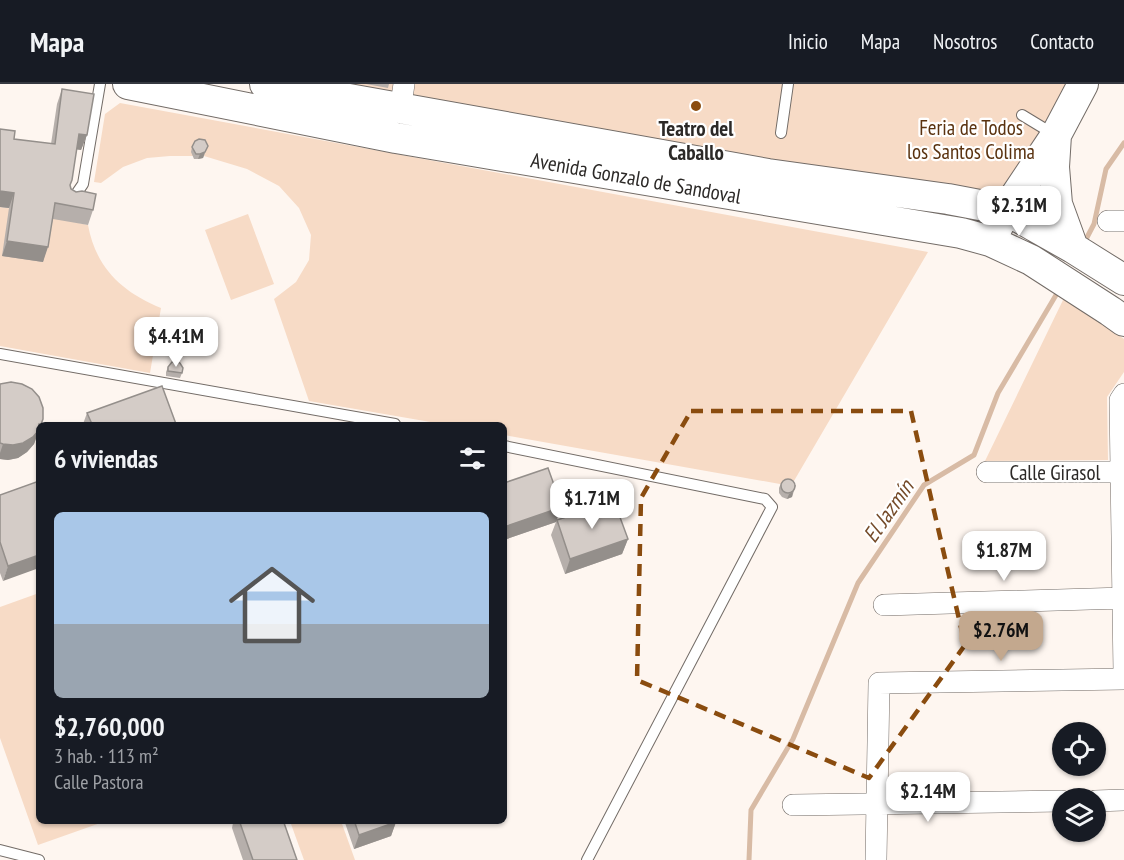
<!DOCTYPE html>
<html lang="es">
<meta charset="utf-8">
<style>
body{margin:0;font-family:"PT Sans Narrow",sans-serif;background:#242831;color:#f1f3f6;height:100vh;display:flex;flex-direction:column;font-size:22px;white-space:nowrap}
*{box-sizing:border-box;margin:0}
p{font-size:20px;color:#9ea1a6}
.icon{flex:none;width:33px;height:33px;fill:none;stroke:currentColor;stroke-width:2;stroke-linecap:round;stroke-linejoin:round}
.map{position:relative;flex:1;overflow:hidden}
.drawer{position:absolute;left:36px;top:338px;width:471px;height:402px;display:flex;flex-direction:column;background:#171b24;border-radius:9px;box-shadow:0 2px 4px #0004}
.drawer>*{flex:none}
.controls{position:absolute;left:1052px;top:638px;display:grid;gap:12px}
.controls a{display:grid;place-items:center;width:54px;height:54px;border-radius:50%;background:#171b24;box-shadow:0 2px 4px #0004;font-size:30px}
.price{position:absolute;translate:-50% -51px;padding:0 14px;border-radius:12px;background:#fff;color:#222;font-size:20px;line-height:39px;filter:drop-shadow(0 2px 3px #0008)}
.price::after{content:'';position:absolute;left:50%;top:36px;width:18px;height:14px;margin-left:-9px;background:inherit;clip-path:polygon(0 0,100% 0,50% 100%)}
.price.selected{background:#c3a88e;color:#111}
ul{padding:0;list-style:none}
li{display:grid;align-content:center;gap:12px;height:318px;padding:0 18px}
li span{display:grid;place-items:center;height:186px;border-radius:9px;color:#555}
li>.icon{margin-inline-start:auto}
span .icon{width:108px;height:108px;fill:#fffc;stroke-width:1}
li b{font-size:26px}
h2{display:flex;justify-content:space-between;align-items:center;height:72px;padding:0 18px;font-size:26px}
header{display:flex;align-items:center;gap:36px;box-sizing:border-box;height:84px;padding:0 30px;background:#171b24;border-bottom:2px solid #363941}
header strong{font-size:28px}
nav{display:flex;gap:33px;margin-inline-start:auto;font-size:21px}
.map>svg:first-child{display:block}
</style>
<header>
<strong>Mapa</strong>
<nav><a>Inicio</a><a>Mapa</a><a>Nosotros</a><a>Contacto</a></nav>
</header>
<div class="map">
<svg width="1124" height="776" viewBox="0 0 1124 776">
<rect width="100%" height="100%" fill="#fef6f0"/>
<path fill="#f7dbc6" d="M346 0H1069L1025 79 1007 102 989 115Z
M120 19 928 168 791 402 504 351V340H442L309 317 274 215 296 198 309 176 311 151 299 124 279 102 247 85 204 72H170L147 74 123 83 101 99 94 98 105 30Z
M0 123 50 130 74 138 88 141C96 184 122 208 161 224L150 289 0 262Z
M248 130 274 200 231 216 205 146Z
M1064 214 1124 255V288L1107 313 1108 376 985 377Z
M39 509V736L106 737 38 761 0 654V523Z
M301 736 341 737 355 776H304L291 740Z"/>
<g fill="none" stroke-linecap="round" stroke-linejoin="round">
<path stroke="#d8bba5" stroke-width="5" d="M1083 161 1094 140 1106 85 1124 59
M749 776 751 726 793 655 858 499 924 401 974 371 998 309 1059 206"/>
<defs>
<path id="lane" d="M1022 31 1055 51
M781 49 788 0
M72 116 83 100 100 0
M0 270 395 340
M504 362 765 415 772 423 587 776
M0 766 39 776"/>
<path id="street" d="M402 14 404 0
M1108 137H1124
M1124 310 1120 316 1124 589
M987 388H1124
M884 521 1124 514
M1095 717 1124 716
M793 721 1062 717
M876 776 879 599 1124 595"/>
<path id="secondary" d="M128 0 396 54 961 149 990 157 1031 176 1110 227 1124 237
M265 0 768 90 948 115 1006 126 1073 164 1124 196
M1056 51 1054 83 1057 120 1073 164
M997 144 1006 126 1056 51 1083 0"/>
</defs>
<use href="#lane" stroke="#736c67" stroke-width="12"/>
<use href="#street" stroke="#736c67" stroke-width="22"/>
<use href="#secondary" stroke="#736c67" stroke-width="32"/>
<use href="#lane" stroke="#fff" stroke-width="10"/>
<use href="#street" stroke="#fff" stroke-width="21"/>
<use href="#secondary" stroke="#fff" stroke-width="30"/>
</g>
<path fill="#b6afab" d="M366 0H389L388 4Z
M62 5 87 51 81 66 77 65 70 101 71 105 93 126 88 141 53 135 43 178 2 172 9 124 0 123V45L14 55 51 60 57 20Z
M208 62 203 74 198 75H194L191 68 192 63Z
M168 283 182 289 180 294 166 292V288Z
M0 300 39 340V346L34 360 27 368 18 374 8 376 0 375Z
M87 329 176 340H83Z
M39 397 3 497 0 489V411Z
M504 399 557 436 628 455 622 470 565 490 551 451 556 438 504 456Z
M781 399 796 401 792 413 787 415 782 413 779 409V404Z
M233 736H283L297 776H243L232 744 233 739Z
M344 736H395L396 738 391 752 354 765Z"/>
<path fill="#948f8b" d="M79 50 87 51 81 66 73 65Z
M205 68 203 74 198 75 200 70Z
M0 107 14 109 9 124 0 123Z
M7 157 48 163 43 178 2 172Z
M39 346 34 360 27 368 18 374 8 376 0 375V369L3 360Z
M793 408 792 413 787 415 789 410Z
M562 423 556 438 504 456V443Z
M628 455 622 470 565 490 570 475Z
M39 471V484L3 497 8 482Z
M396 738 391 752 354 765 359 751Z"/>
<path fill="#d4ccc7" stroke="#948f8b" stroke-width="1.5" d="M62 5 94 10 87 51 79 50 72 96 70 101 71 105 76 108 82 107 96 110 93 126 55 119 48 163 7 157 14 109 0 107V45L15 47 14 55 55 60Z
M199 55 205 56 208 62 205 68 200 70H196L192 63 195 57Z
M172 278H177L180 279 183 284 182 289 168 287V283Z
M11 298 22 300 32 305 39 313 43 324V335L41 340H39V346L33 353 23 359 13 361 3 360 0 359V300Z
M162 302 176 340H92L87 329Z
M548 384 562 423 504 443V399Z
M781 402a7 7 0 1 1 14 0a7 7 0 1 1-14 0Z
M39 397V471L8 482 0 458V411Z
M614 417 628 455 570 475 557 436Z
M239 736H283L297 776H253Z
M354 736H395L396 738 359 751Z"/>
<path fill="none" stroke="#8a4c0f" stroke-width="4.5" stroke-dasharray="12 8" stroke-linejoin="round" d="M691 327H911L965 561 869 694 637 596 641 414Z"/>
<circle fill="#8a4c0f" stroke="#fff" stroke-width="2" cx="696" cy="22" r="6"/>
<g text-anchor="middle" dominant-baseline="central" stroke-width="4.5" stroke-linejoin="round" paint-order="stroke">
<g font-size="21" fill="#5a320f" stroke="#fff">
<text x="971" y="43">Feria de Todos<tspan x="971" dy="24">los Santos Colima</tspan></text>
</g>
<g font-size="21" font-weight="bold" fill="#2c2927" stroke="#fff">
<text x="696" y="44">Teatro del<tspan x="696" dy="24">Caballo</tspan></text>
</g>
<g font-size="21" fill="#2c2927" stroke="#fff">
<text transform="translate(636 94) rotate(10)">Avenida Gonzalo de Sandoval</text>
<text x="1055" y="388">Calle Girasol</text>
</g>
<g font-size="22" font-style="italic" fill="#754b29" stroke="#fff">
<text transform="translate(888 427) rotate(-55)">El Jazmín</text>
</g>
</g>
</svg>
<div class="controls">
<a><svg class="icon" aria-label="locate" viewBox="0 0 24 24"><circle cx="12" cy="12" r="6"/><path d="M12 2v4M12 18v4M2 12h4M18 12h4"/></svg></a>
<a><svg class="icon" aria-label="layers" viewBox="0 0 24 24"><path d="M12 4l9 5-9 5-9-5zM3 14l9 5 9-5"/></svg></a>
</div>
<b class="price" style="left:1019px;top:153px">$2.31M</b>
<b class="price" style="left:176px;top:284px">$4.41M</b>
<b class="price" style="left:592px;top:446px">$1.71M</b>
<b class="price" style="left:1004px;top:498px">$1.87M</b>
<b class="price selected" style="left:1001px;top:578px">$2.76M</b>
<b class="price" style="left:928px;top:739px">$2.14M</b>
<section class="drawer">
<h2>6 viviendas<svg class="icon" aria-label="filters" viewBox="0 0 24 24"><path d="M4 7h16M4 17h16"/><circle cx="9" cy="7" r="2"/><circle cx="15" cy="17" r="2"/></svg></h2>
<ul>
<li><span style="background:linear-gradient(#a9c7e8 60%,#9aa5b1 0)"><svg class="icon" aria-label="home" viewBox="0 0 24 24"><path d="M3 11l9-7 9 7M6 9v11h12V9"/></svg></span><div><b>$2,760,000</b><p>3 hab. · 113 m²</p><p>Calle Pastora</p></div></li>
</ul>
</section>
</div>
